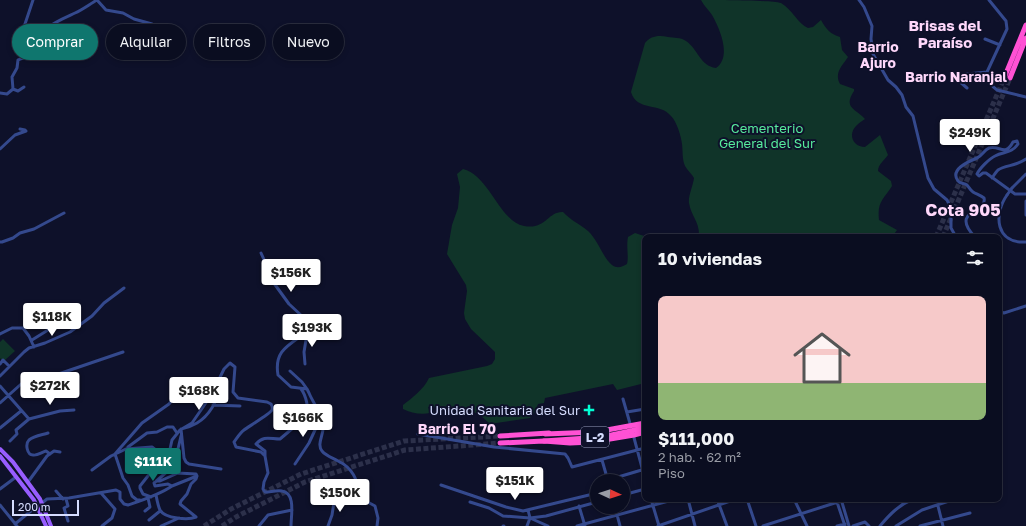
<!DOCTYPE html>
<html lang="es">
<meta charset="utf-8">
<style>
body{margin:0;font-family:"Golos Text",sans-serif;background:#131629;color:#f1f3f6;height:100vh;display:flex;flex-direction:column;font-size:15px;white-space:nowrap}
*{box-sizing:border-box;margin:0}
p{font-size:13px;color:#999ca5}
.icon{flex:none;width:22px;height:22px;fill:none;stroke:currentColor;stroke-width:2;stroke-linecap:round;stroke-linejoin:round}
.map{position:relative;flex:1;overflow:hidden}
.drawer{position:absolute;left:642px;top:234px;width:360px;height:268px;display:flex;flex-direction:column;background:#0a0d20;border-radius:8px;box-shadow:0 2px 6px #0003,0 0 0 1px #2a2d3e}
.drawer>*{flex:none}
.top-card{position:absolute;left:12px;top:24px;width:380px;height:36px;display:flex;gap:8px}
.needle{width:26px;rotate:93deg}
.buttons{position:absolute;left:590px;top:474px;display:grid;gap:8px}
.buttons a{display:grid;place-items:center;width:40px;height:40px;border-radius:50%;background:#0a0d20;box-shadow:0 2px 6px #0003,0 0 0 1px #2a2d3e;font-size:20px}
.scale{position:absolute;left:12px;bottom:10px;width:67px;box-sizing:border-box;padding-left:4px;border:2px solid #d6ddff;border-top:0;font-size:11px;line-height:14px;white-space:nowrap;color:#d6ddff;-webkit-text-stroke:3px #0e112a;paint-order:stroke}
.price{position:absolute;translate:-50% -34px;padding:0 9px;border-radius:4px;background:#fff;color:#222;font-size:13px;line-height:26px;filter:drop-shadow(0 1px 2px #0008)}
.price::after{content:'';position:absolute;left:50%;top:24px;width:12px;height:9px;margin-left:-6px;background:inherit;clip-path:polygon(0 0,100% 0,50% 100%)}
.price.selected{background:#0f766e;color:#fff}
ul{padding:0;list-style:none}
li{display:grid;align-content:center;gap:8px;height:212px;padding:0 16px}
li span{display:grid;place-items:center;height:124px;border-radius:8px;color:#555}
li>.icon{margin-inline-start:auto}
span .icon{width:72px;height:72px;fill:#fffc;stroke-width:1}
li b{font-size:17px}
h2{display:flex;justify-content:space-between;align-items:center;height:48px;padding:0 16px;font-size:17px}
.pill{padding:0 14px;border-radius:18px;background:#0a0d20;box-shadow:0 2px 6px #0003,0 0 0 1px #2a2d3e;font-size:14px;line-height:36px}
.pill.selected{background:#0f766e;color:#fff}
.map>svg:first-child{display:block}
</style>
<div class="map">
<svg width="1026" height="526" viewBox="0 0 1026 526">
<rect width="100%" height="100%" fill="#0e112a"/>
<path fill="#103429" d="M701 0C718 0 769 0 781 3 792 9 798 24 808 28L813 27 821 20C826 29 830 34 840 37L842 50 848 57C842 66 834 73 840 84L854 89V91C843 108 855 108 865 119 862 121 859 123 857 125 847 134 853 147 865 147L880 135 888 155C884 161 878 164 878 171L891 181 892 186C883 200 877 202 879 220L897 230 892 237H699C700 222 691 216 689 203 688 196 693 186 694 178 692 174 688 171 685 166 682 159 683 152 682 144 681 136 677 122 671 116 660 102 637 112 631 92L645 43C651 36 658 35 668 37 674 38 680 37 686 41 698 49 700 66 716 68 732 57 720 29 712 15 709 10 704 6 701 0Z
M463 169C490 176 499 221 524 226 546 230 548 211 563 212 570 220 580 224 588 231 598 240 603 258 612 265 617 269 622 267 627 264 629 257 626 246 628 237L635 233 647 237H645V383L617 390 613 384 545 398 544 403 538 404 535 412 530 418 496 423 490 424 479 414 472 412 453 408 428 407 430 413C421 415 411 413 403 409V405C412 398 424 389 429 378L487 366 492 364 495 359V352L471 329 465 319 464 313 467 291 466 285 447 254 452 225 458 208 460 187 457 174Z
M3 339 15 351 5 360H2L0 358V342Z"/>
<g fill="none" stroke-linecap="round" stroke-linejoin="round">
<path stroke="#2c304a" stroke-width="5" stroke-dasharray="5 2.5" stroke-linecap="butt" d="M936 237 1005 76
M943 237 1010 78
M204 526 231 509 301 474 404 441 500 436
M222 526 236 517 305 482 405 450 500 443"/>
<path stroke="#34498d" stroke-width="3" d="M33 0 24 27 28 31 41 34
M97 0 106 10 123 13 134 19 152 24
M859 0 864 7 872 26 871 39 873 54 888 80 896 87 902 95 906 107 913 116 928 178 934 189 947 200 949 204 951 209V228L956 237
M989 0 1006 21 1007 29 987 72C988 80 991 86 997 90L1026 97
M985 39 1000 45
M967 88 959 81 958 77 967 74 987 72
M13 89 18 91 24 87
M0 93 7 94 13 89 12 77 17 68 18 60C22 57 29 59 33 55 39 48 37 36 44 30 54 22 64 18 75 13 82 10 90 4 97 0
M0 149 15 135 26 131 25 130 20 129
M992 178C994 175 996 172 998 170 1005 165 1017 166 1026 159
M1012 188 1026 174
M1007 195C993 215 996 244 1026 242
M1026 201V215
M975 237C949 210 988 212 984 198 980 195 976 194 973 192 970 190 969 187 967 185 964 183 960 184 958 181 949 169 970 161 977 158 982 156 984 150 989 148 1000 145 1005 157 1013 142L1017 141 1018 144C1011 154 1004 151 995 156 989 159 980 168 977 174L979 176 983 173H986L1015 194H1026
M0 242H2L13 238 20 233 34 229 64 213
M261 253 266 264 268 275 289 304 303 317 305 322 304 334 306 340 304 352 305 364
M999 306 1001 312 1004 313 1026 306
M0 334 12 328H23L29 336 34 347
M304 334C287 346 274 352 278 375L291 387 307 389 309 393C313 403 322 414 323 424 325 433 316 444 322 451 326 456 333 458 338 461 355 469 357 482 362 499L375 506 378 518 377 526
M32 340 64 320
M0 364 3 360 9 366
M290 371 302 382 307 389
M0 376 24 352 29 348 45 343 70 332 92 316 104 303 124 288
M0 386 29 419
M215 388C221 400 207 417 197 423 192 426 186 428 181 429L184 458 186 462 189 464 221 469
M623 399 631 427
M0 403 29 377 35 382 123 352
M213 405 240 406
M627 412 645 409
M0 428 21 411
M48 433C42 435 34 436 29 440 25 444 27 455 33 455 37 456 42 452 46 451L50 454
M418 434 494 447 565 454 568 458 572 467 645 448
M633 434 645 479
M181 436 177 453 178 473 196 474 197 476 196 479 191 484 187 494 181 501 180 504 196 517
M10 441 17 434 16 430 29 419 60 411 74 410
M128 447 147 433 157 432 167 427H173L177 433
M265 456V451L256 444C264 435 270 439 280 439L307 416C309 409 306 395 301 389
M602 460 608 481
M295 464 309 443 321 417
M92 470 111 456 126 449 152 447 161 454 170 452
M608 480 645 469
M156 481H160L178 473
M28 482 47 456 54 451 60 452
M441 485 506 507 523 511 589 495
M172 486 197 476
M0 489 16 477
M56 491 63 499
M101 493 115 509 112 518 102 526
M156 495C157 500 158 506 160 510 165 519 189 520 196 517
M623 495 645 489
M151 497 143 494 140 488V486L155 467
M66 499 68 506 64 508 68 521
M651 499 659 526
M688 499 695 526
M717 499 727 526
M747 499 756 526
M794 499 807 526
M836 499 845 526
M841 499 849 526
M140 500H137L132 496 128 485 123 478 115 454 142 423 169 404 174 398
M470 502 489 508 503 516 530 518 546 516 597 502
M42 503 47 499 69 498 116 490 120 492V499L124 504 128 505C143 500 159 495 172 486L168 484 155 486 154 483 170 469 172 462 170 449 172 440 180 430 192 423 212 394 224 369 230 363 235 367 233 392 238 398 267 402 271 404C272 406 273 407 272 410 271 413 248 427 244 430 240 433 237 438 234 442L236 447 261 452 265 456 268 473 264 482 263 489 265 492C270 492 277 490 282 491 296 493 291 516 291 526
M0 505 17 526
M579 506 585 526
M938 506 943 526
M615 507 620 526
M145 511 150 507 148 498
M530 518 548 526
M149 520 160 511
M15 524 37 506
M161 526 179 518
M259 526 268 515 292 510
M328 526 332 515 335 496
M503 526H504
M527 526 530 518 528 510
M577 526 676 499
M658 526 736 499
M763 526 841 501
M837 526 845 524
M853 526 865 522 869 526
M880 526C890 514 899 505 913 499
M896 526 922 510 955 499
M920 526 970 513"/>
<path stroke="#975dff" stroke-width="4" d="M0 449 13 462 40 499 51 526
M0 456 34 500 46 526"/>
<path stroke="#ff51d4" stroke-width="5" d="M1005 76 1026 25
M1010 78 1026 38
M500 436 549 433
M500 443 544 441 570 443 592 442 634 435 645 432"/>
<path stroke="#34498d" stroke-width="3" d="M1007 195 1012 188"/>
<path stroke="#ff51d4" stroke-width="5" d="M545 434 596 432 645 423
M544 441 602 437 645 428"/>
</g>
<path fill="#02ffd4" stroke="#0e112a" stroke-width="1.5" d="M587 404h4v4h4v4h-4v4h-4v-4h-4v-4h4z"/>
<g text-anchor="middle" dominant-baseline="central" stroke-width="4" stroke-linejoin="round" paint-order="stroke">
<rect fill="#0e112a" stroke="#9aa0bf" stroke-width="1" x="581" y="427" width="28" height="20" rx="3"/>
<g font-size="12" font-weight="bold" fill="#d6ddff">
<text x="595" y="437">L-2</text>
</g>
<g font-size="13" fill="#57eb9d" stroke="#0e112a">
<text x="767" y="128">Cementerio<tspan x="767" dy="15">General del Sur</tspan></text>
</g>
<g font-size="13" fill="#d6ddff" stroke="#0e112a" text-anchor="end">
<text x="580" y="410">Unidad Sanitaria del Sur</text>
</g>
<g font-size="14" font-weight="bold" fill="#ffd8fb" stroke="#0e112a">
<text x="878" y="46">Barrio<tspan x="878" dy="16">Ajuro</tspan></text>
<text x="956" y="76">Barrio Naranjal</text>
<text x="457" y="428">Barrio El 70</text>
</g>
<g font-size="15" font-weight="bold" fill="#ffd8fb" stroke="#0e112a">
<text x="945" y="25">Brisas del<tspan x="945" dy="17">Paraíso</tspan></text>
</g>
<g font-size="17" font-weight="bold" fill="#ffd8fb" stroke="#0e112a">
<text x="963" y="209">Cota 905</text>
</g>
</g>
</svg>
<div class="buttons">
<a><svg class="needle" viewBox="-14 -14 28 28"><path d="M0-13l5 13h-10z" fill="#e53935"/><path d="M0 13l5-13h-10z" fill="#999ca5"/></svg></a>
</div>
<div class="scale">200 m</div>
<b class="price" style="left:970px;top:153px">$249K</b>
<b class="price" style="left:291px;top:293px">$156K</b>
<b class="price" style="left:52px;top:337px">$118K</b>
<b class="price" style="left:312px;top:348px">$193K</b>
<b class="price" style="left:50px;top:406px">$272K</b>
<b class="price" style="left:199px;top:411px">$168K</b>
<b class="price" style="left:303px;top:438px">$166K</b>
<b class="price selected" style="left:153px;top:482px">$111K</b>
<b class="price" style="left:515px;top:501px">$151K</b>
<b class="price" style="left:340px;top:513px">$150K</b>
<div class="top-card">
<a class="pill selected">Comprar</a>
<a class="pill">Alquilar</a>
<a class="pill">Filtros</a>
<a class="pill">Nuevo</a>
</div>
<section class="drawer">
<h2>10 viviendas<svg class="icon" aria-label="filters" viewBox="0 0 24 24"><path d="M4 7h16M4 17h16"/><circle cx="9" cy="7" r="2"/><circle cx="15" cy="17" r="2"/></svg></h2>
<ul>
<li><span style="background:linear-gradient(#f6c9c9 70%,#8fb573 0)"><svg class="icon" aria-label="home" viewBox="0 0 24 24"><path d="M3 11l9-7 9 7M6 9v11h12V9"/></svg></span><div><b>$111,000</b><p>2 hab. · 62 m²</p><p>Piso</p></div></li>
</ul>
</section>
</div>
